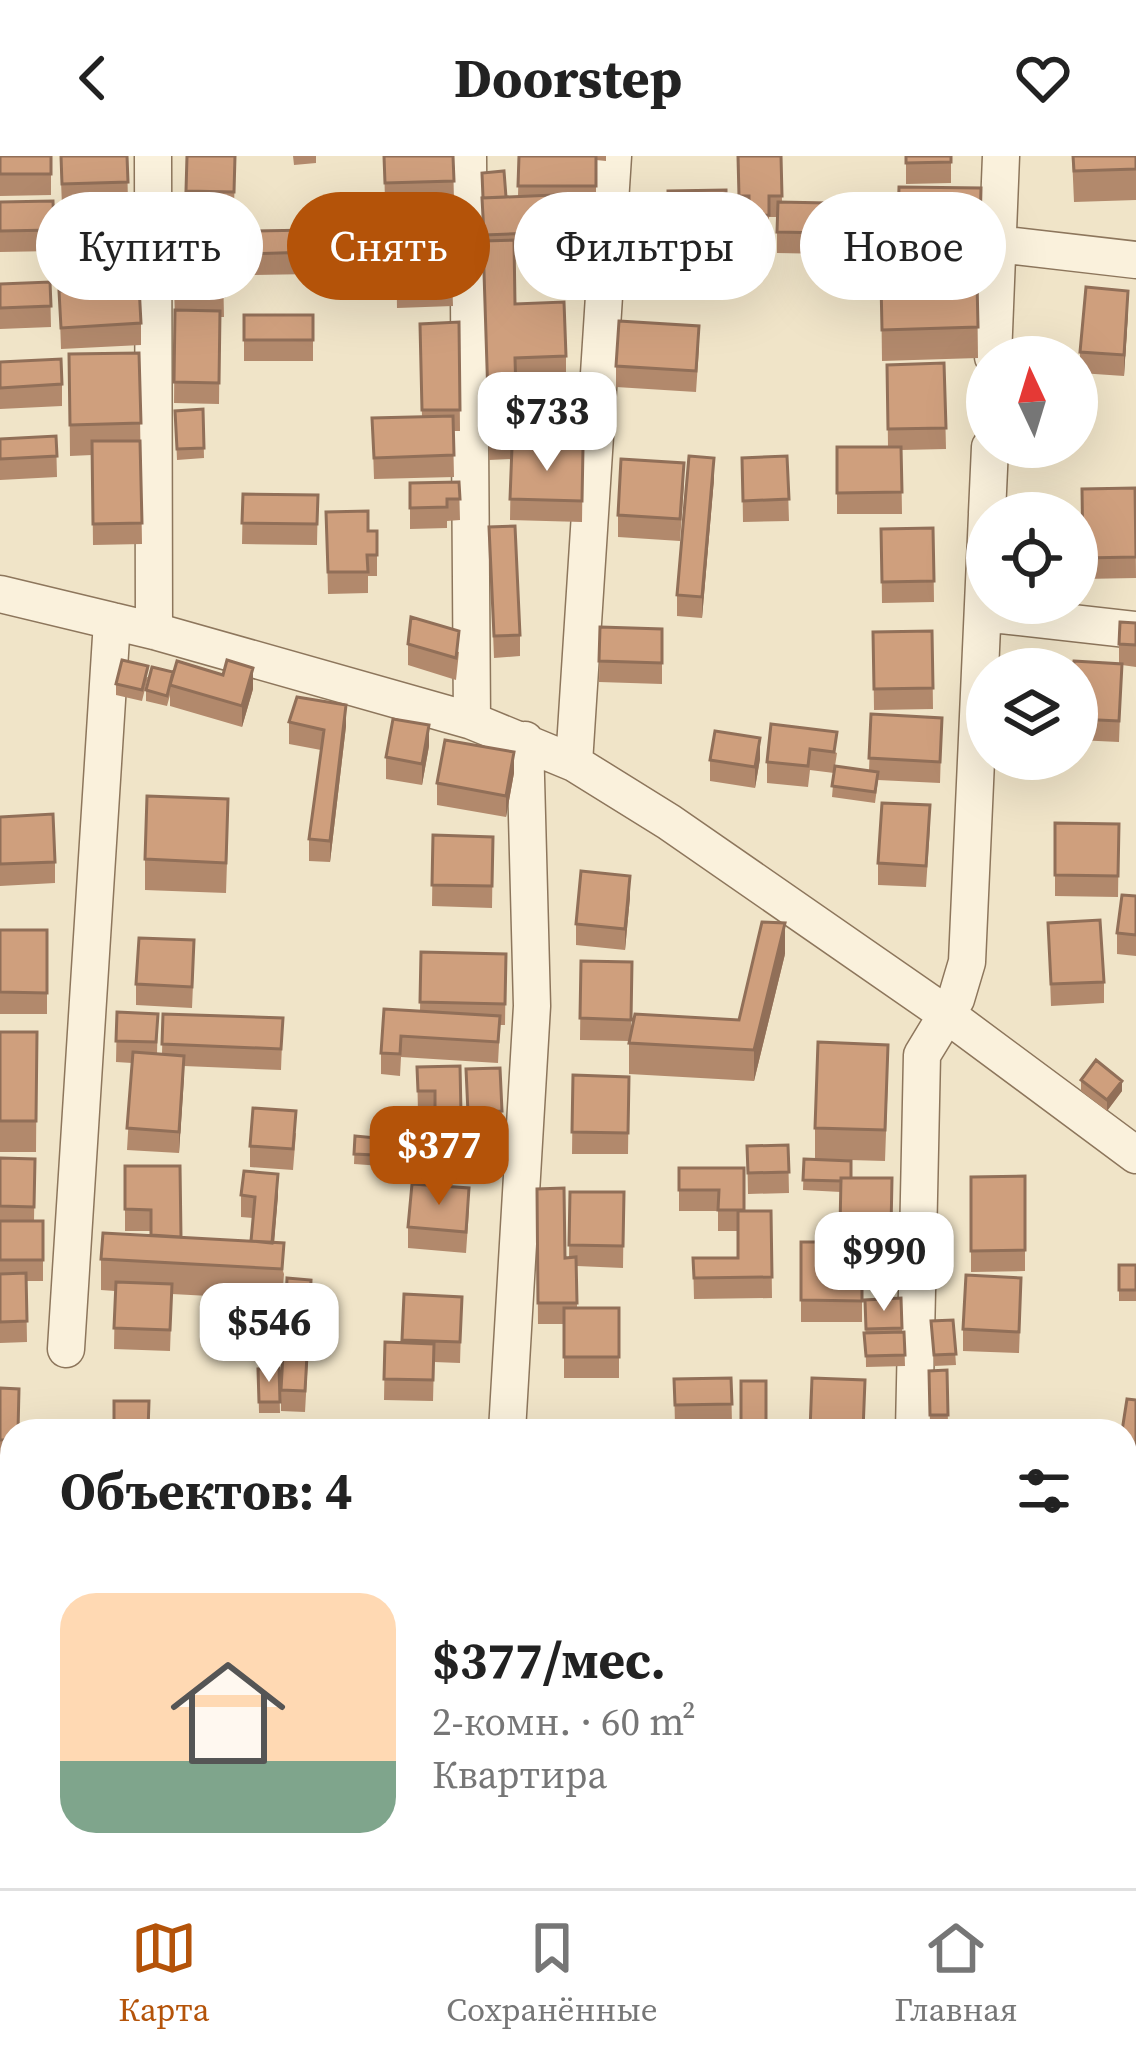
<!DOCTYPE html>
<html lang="ru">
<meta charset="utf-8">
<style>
body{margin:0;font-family:"Source Serif 4",serif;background:#f6f6f6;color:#222;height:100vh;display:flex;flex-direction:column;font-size:45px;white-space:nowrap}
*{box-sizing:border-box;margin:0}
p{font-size:39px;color:#767676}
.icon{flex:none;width:66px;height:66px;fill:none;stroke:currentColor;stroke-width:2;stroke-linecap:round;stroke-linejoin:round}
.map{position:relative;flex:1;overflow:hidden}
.details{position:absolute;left:0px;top:1263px;width:1137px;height:471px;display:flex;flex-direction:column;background:#fff;border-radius:36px 36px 0 0;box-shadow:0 12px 48px #0002}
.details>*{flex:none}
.guide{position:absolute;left:36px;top:36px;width:1065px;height:108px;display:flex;gap:24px}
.needle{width:78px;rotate:356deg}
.controls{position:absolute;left:966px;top:180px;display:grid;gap:24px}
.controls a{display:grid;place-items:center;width:132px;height:132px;border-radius:50%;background:#fff;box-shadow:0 12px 48px #0002;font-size:60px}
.price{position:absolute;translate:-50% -102px;padding:0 27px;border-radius:24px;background:#fff;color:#222;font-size:39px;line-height:78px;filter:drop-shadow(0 3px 6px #0008)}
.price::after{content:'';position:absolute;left:50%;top:72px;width:36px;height:27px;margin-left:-18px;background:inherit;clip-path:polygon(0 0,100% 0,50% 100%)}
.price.current{background:#b45309;color:#fff}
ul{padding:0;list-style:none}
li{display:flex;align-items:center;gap:36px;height:300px;padding:0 60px}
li+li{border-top:3px solid #e0e0e0}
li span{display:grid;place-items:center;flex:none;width:336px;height:240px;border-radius:36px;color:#555}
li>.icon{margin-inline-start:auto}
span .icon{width:144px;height:144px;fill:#fffc;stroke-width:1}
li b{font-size:51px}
h2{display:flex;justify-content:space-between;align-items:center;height:144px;padding:0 60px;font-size:51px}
.tag{padding:0 42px;border-radius:54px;background:#fff;box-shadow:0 12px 48px #0002;font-size:42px;line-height:108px}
.tag.current{background:#b45309;color:#fff}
header{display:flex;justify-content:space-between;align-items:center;height:156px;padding:0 60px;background:#fff;font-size:54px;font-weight:700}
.tab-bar{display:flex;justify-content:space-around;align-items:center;height:168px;border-top:3px solid #e0e0e0;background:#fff;font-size:33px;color:#767676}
.tab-bar a{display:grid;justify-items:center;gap:6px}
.tab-bar .current{color:#b45309}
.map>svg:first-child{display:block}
</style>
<header><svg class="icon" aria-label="back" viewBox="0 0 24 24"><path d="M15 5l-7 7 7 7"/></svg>Doorstep<svg class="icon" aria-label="heart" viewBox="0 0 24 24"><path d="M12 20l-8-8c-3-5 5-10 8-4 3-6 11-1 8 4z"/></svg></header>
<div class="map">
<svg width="1136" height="1732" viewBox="0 0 1136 1732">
<rect width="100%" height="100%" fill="#f0e4c8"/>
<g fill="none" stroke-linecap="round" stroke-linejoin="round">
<defs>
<path id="minor" d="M153 0 154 475
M468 0 472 565
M998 88 1136 104
M993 201 1001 0
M987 357 990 291
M0 438 154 475 472 565 574 607 669 666 946 858 1136 999
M983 457 1136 474
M574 607 613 0
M66 1193 112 465
M507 1275 532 850 525 584
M914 1275 922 899 956 843 967 806 987 359"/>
<path id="secondary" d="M1125 1682H1136
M0 1684H12"/>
</defs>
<use href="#minor" stroke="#8d765c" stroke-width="39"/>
<use href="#secondary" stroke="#6f573f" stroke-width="54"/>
<use href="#minor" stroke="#faf1dc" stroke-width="36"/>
<use href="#secondary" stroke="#faf1dc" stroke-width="51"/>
</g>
<path fill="#b2896c" d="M0 0H51V39L0 40Z
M60 0H127L128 48 62 50Z
M235 0 234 57H186V35Z
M293 0H316V7L294 9Z
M384 0H453L454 46 385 48Z
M519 0H606V5L596 4V51H554L555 98 514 99 515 148 566 200V231L516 233 517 291 583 292 582 366 510 364 511 303 489 304 483 42 518 40Z
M738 0H781L782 46 828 47V98L777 97V61H769V81H749V61H739Z
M906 0H951V27L906 28Z
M1072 0H1136V44L1074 46Z
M899 31 981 32 980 94H961V74L930 73V87L946 126 977 125 978 202 882 205 881 126 901 125 900 89H898Z
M726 34V106L669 107 668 35Z
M53 45 54 95 0 96V46Z
M222 66 224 161H220L219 248 174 247 175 162 172 67Z
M311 74 312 118 247 119V75Z
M451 88 453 150 397 152 396 90Z
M50 126 51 171 0 173V128Z
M59 135 141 167V189L61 193Z
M1128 156 1124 220 1080 217V196Z
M244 159H313V205H244Z
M459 166 460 275H453L454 321 374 323 372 262 422 261 420 168Z
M699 192 696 236 616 231V210Z
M139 197 142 388 93 389 92 299 70 300 69 198Z
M0 206 62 228V250L0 253Z
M944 207 946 293 901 294 902 358H837V291H888L887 209Z
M203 253 204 302 177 304 175 255Z
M56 280 57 321 0 324V283Z
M787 300 789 365 743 366 742 302Z
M714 323 702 462 677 460V439Z
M459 326 460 364 447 365V372L410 373V327Z
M684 328 680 385 618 381V359Z
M1135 332 1136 422 1083 423 1082 333Z
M243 338 318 339 317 389 242 388Z
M326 356 368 375H377V420H368V437L328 438Z
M489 371 520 479V500L494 502Z
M933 372 934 446 882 447 881 373Z
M1136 467V511L1122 509 1119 586 1077 584V513L1119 507V488Z
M600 471 662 473V528L599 526Z
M932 475 933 553 874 554 873 476Z
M408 488 459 496 456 524 408 509Z
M173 516 223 519 253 533 242 571 170 550V539L167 550 146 545V534Z
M148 521 142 545 116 539V528Z
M871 558 942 562 940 627 878 624 875 647 832 641 834 617 810 614 808 631 767 627V606L771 568 837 597 835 610 869 615Z
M289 566 346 570 330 706 309 705V683L321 594 289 588Z
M429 590 422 629 386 623V601Z
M760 603 755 632 710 625V604Z
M514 617 506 661 437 649V627Z
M0 661 55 706V727L0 730Z
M1055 667 1119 668 1118 741 1055 740Z
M930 671 926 731 878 729V707Z
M228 674 226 737 145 734V703Z
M433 679 493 681 492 752 432 750Z
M1136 740V800L1117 798V777Z
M630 741 625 794 576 789V768Z
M1048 767 1104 826V847L1051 850Z
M0 774H47V858H0Z
M421 796 506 798 505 869H500L498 907 401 901 400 920 381 918V897L420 855Z
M785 798 754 925 629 918V885L580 884 581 805 632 806 631 878 739 864Z
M194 805 192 852 136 849V828Z
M117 856 158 858 157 898H162L163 858 283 862 281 914 184 910 179 997 127 994 132 907 116 906Z
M0 876H37L36 996H0Z
M460 910 461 978 435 979V956L418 957 417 911Z
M500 912 502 977 468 978 466 913Z
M573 919 629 921 628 998H572Z
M888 920 885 1005 815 1003V972Z
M1081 924 1122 935 1107 955 1081 935Z
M296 977 293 1014 250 1011V990Z
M355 980 398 984 396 1011 354 1008Z
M788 989 789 1037 748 1038 747 990Z
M0 1002 35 1003 34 1065H43V1125H26L27 1186 0 1187Z
M804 1003 851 1022H892L891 1093 862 1092V1166H801V1086H840L841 1036 803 1034Z
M125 1010 181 1081 251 1085 253 1062 241 1061V1039H278L274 1087 284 1118 282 1144 172 1138 170 1195 114 1193 115 1135 101 1134V1103L151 1079V1075H125Z
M679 1012H744V1055H771L772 1142 694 1143 693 1102H738V1075H718V1055H679Z
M1025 1020V1115L971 1116V1021Z
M537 1033 565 1102H569L570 1036H624L623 1112 577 1110V1152H619V1222H564V1168H538Z
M469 1054 466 1097 408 1092V1071Z
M1119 1109H1136V1145H1119Z
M311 1124 310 1167 305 1256 281 1255V1234Z
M404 1138 462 1141 460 1207 434 1206 433 1245 384 1244 385 1186 402 1187Z
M1021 1143 1019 1197 963 1195V1173Z
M865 1144 902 1172V1176H904L905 1210 866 1211Z
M953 1164 956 1209 934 1210 931 1165Z
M279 1212 280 1257H259L258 1213Z
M947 1214 948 1270H930L929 1215Z
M731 1222 732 1269 675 1271 674 1223Z
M0 1232 12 1275V1305H0Z
M1136 1244V1312L1125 1310V1275Z
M1125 1337H1136V1397H1125Z"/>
<path fill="#916f58" d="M1128 135V156L1124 220V199Z
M714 302V323L702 462V441Z
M253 512V533L242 571V550Z
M346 549V570L330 706V685Z
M429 569V590L422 629V608Z
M760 582V603L755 632V611Z
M514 596V617L506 661V640Z
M630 720V741L625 794V773Z
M785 767V798L754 925V894Z
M184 900V921L179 997V976Z
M1122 925V935L1107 955V944Z
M278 1018V1039L272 1111V1090Z"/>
<path fill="#cf9f7d" stroke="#916f58" stroke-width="3" d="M0 0H51V18H0Z
M61 0H127L128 26 62 28Z
M187 0H235L234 36 186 35Z
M384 0H453L454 25 385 27Z
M519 0H596V30H518Z
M738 0H781L782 40H769V59L749 60V40H739Z
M906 0H951V6L906 7Z
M1073 0H1136V13L1074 15Z
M504 15 506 41 483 42 482 17Z
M899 31 981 32 980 73H961V53L930 52V68L898 67Z
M726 34V85H669L668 35Z
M554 39 555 76 484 79 482 42Z
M53 45 54 74 0 75V46Z
M778 46 828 47V77L777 76Z
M222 66 224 140 174 141 172 67Z
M311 74 312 96 247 98V75Z
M514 84 515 148 564 146 566 200 515 202 517 272 489 273 483 85Z
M945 86 946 126 977 125 978 171 882 174 881 126 901 125 900 88Z
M451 88 453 129 397 131 396 90Z
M50 126 51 150 0 152V128Z
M139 130 141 167 61 172 59 135Z
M1086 131 1128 135 1124 199 1080 196Z
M175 154 220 155 219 227 174 226Z
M244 159H313V184H244Z
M619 165 699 170 696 215 616 210Z
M459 166 460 254H422L420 168Z
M139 197 141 267 70 269 69 198Z
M61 203 62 228 0 232V206Z
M944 207 946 272 888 273 887 209Z
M203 253 204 292 177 293 175 255Z
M453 260 454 299 374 302 372 262Z
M56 280 57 300 0 303V283Z
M92 285H140L142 367 93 368Z
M512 291 583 292 582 345 510 343Z
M837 291H901L902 336 837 337Z
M689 300 714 302 702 441 677 439Z
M787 300 789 343 743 345 742 302Z
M621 303 684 307 680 363 618 359Z
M459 326 460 343H447V351L410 352V327Z
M1135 332 1136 401 1083 402 1082 333Z
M243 338 318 339 317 368 242 367Z
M368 355V375H377V399H367L368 416H328L326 356Z
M515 370 520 479 494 480 489 371Z
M933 372 934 425 882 426 881 373Z
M411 461 459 475 456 502 408 488Z
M1120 466 1136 467V489L1119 488Z
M600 471 662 473V507L599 505Z
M932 475 933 532 874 533 873 476Z
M122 504 148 510 142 534 116 528Z
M227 504 253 512 242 550 170 529 177 505 223 519Z
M1074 505 1122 508 1119 565 1077 563V513H1073Z
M152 511 173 516 167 540 146 534Z
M297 541 346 549 330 685 309 683 324 574 289 566Z
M871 558 942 562 940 606 869 602Z
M393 563 429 569 422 608 386 601Z
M771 568 837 576 834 596 810 593 808 610 767 606Z
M715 575 760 582 755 611 710 604Z
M445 584 514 596 506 640 437 627Z
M835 610 878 616 875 636 832 630Z
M147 640 228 643 226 707 145 703Z
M882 647 930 649 926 710 878 707Z
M53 658 55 706 0 708V661Z
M1055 667 1119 668 1118 720 1055 719Z
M433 679 493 681 492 730 432 729Z
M581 715 630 720 625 773 576 768Z
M1122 739 1136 740V779L1117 777Z
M1100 764 1104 826 1051 828 1048 767Z
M762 766 785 767 754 894 629 887 635 858 739 864Z
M0 774H47V837L0 836Z
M139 782 194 784 192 831 136 828Z
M421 796 506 798 505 848 420 846Z
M581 805 632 806 631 864 580 862Z
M384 853 500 860 498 886 401 880 400 898 381 897Z
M117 856 158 858 156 886 116 885Z
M163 858 283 862 281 893 162 888Z
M0 876H37L36 965H0Z
M818 886 888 889 885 974 815 972Z
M133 896 184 900 179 976 127 972Z
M1096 904 1122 925 1107 944 1081 924Z
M460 910 461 957 435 958V935H418L417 911Z
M500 912 502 955 468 957 466 913Z
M573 919 629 921 628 977 572 976Z
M253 952 296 955 293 993 250 990Z
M355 980 398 984 396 1000 354 998Z
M788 989 789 1016 748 1017 747 990Z
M0 1002 35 1003 34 1051 0 1050Z
M804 1003 851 1005V1022H841V1025L803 1024Z
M125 1010H180L181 1081 151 1079V1054L125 1053Z
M679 1012H744V1054H718L719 1034H679Z
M244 1015 278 1018 272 1087 251 1085 255 1041 241 1039Z
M1025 1020V1094L971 1095V1021Z
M841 1022H892L891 1072 840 1071Z
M412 1028 469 1032 466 1076 408 1071Z
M564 1032 565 1102 576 1101 577 1147H538L537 1033Z
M570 1036H624L623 1090 569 1089Z
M738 1055H771L772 1121 694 1122 693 1102H738Z
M0 1065H43V1104H0Z
M103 1077 284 1087 282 1113 101 1103Z
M801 1086H862V1145L801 1144Z
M1119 1109H1136V1134H1119Z
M26 1117 27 1165 0 1166V1118Z
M966 1119 1021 1122 1019 1176 963 1173Z
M287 1122 311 1124 310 1145 286 1144V1149Z
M116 1126 172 1128 170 1174 114 1172Z
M404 1138 462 1141 460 1186 402 1184Z
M901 1142 902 1172 866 1173 865 1144Z
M286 1144 310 1145 305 1235 281 1234Z
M564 1152H619V1201H564Z
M953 1164 956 1198 934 1199 931 1165Z
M904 1176 905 1199 866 1200 864 1177Z
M385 1186 434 1188 433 1224 384 1223Z
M279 1212 280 1246H259L258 1213Z
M947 1214 948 1259H930L929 1215Z
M731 1222 732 1248 675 1249 674 1223Z
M812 1222 865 1224 863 1275H810Z
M741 1225H766V1275H741Z
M0 1232 19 1233 18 1275H12V1284H0Z
M1127 1243 1136 1244V1291L1125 1289V1275H1122Z
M114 1245H149L148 1275H114Z
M960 1266 1042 1269V1275H959Z
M559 1270 607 1271V1275H559Z
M1125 1337H1136V1375L1125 1376Z"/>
</svg>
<div class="controls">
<a><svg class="needle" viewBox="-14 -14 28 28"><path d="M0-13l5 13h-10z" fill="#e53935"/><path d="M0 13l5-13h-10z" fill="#767676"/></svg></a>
<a><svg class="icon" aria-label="locate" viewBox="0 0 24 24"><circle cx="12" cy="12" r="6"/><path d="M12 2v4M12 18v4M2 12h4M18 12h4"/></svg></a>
<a><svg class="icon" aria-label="layers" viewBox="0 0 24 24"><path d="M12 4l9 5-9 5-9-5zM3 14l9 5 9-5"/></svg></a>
</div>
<b class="price" style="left:547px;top:318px">$733</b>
<b class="price current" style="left:439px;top:1052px">$377</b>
<b class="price" style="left:884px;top:1158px">$990</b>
<b class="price" style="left:269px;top:1229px">$546</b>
<div class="guide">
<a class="tag">Купить</a>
<a class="tag current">Снять</a>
<a class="tag">Фильтры</a>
<a class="tag">Новое</a>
</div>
<section class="details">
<h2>Объектов: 4<svg class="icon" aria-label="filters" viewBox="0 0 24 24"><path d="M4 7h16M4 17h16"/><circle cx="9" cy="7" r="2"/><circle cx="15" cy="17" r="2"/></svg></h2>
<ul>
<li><span style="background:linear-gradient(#ffd9b3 70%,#7fa58c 0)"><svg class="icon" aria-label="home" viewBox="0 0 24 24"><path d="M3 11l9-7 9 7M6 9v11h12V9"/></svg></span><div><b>$377/мес.</b><p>2-комн. · 60 m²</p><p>Квартира</p></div></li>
</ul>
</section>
</div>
<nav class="tab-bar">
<a class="current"><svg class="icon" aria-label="map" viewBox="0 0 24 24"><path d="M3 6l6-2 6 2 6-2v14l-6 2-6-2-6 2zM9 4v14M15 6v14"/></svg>Карта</a>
<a><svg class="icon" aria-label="saved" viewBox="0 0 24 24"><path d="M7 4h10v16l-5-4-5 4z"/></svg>Сохранённые</a>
<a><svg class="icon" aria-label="home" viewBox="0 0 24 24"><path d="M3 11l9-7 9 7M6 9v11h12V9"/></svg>Главная</a>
</nav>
